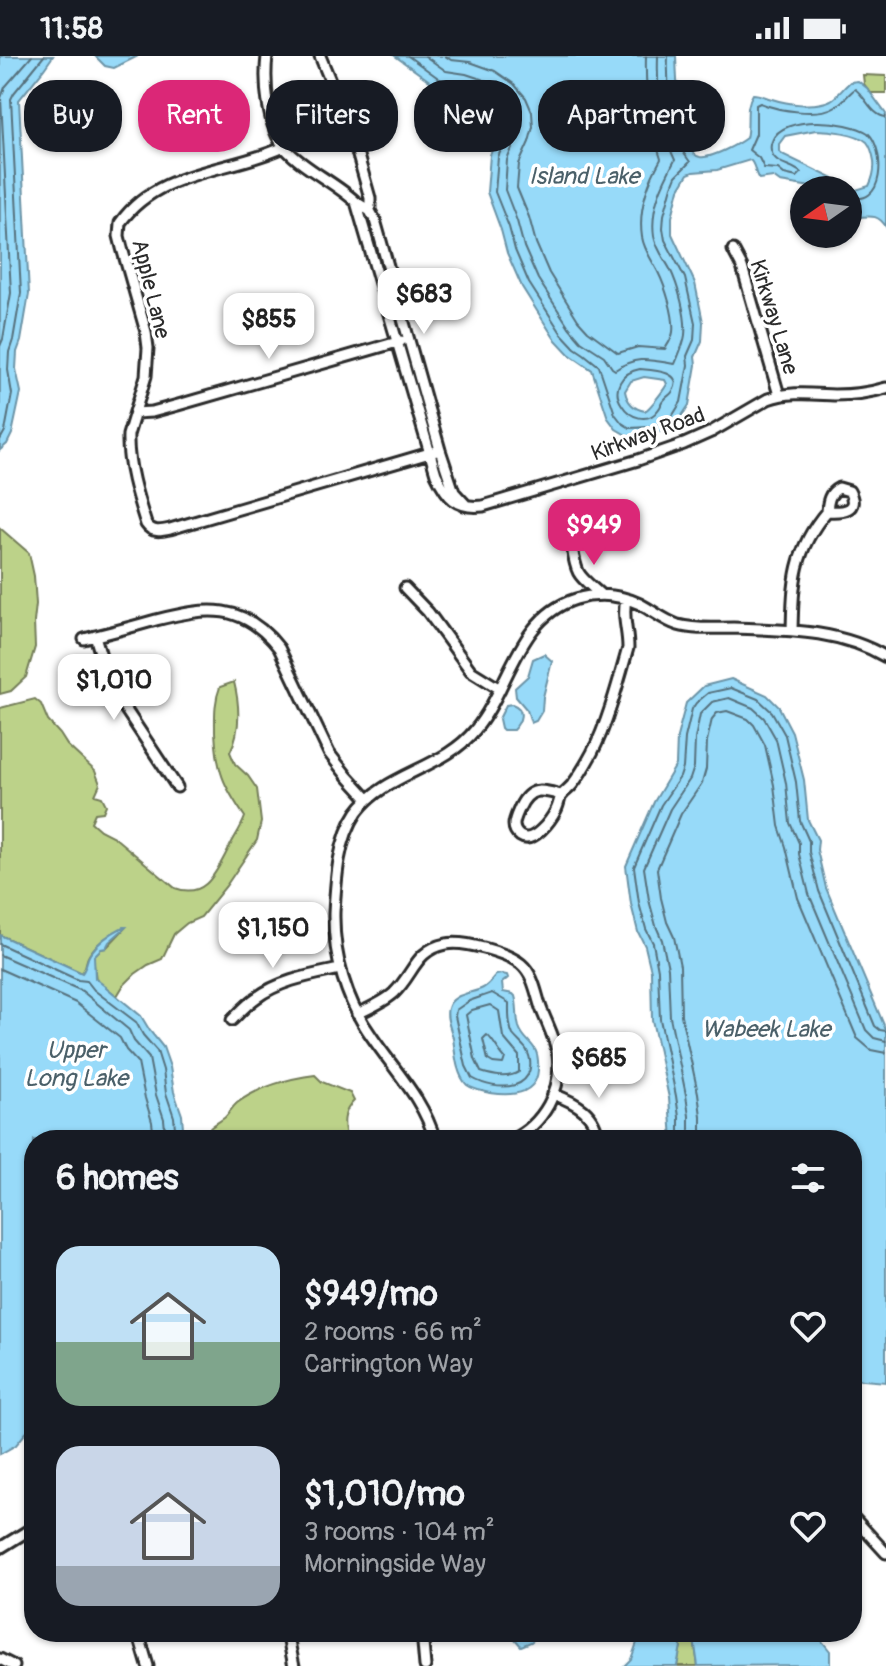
<!DOCTYPE html>
<meta charset="utf-8">
<style>
body{margin:0;font-family:Pangolin,sans-serif;background:#20242c;color:#f1f3f6;height:100vh;display:flex;flex-direction:column;font-size:30px;white-space:nowrap}
*{box-sizing:border-box;margin:0}
p{font-size:26px;color:#9ea1a6}
.icon{flex:none;width:44px;height:44px;fill:none;stroke:currentColor;stroke-width:2;stroke-linecap:round;stroke-linejoin:round}
.map{position:relative;flex:1;overflow:hidden}
.sheet{position:absolute;left:24px;top:1074px;width:838px;height:512px;display:flex;flex-direction:column;background:#171b24;border-radius:32px;box-shadow:0 2px 6px #0004}
.sheet>*{flex:none}
.hud{position:absolute;left:24px;top:24px;width:838px;height:72px;display:flex;gap:16px}
.needle{width:52px;rotate:256deg}
.buttons{position:absolute;left:790px;top:120px;display:grid;gap:16px}
.buttons a{display:grid;place-items:center;width:72px;height:72px;border-radius:50%;background:#171b24;box-shadow:0 2px 6px #0004;font-size:40px}
.price{position:absolute;translate:-50% -68px;padding:0 18px;border-radius:16px;background:#fff;color:#222;font-size:26px;line-height:52px;filter:drop-shadow(0 2px 4px #0008)}
.price::after{content:'';position:absolute;left:50%;top:48px;width:24px;height:18px;margin-left:-12px;background:inherit;clip-path:polygon(0 0,100% 0,50% 100%)}
.price.current{background:#db2777;color:#fff}
ul{padding:0;list-style:none}
li{display:flex;align-items:center;gap:24px;height:200px;padding:0 32px}
li span{display:grid;place-items:center;flex:none;width:224px;height:160px;border-radius:24px;color:#555}
li>.icon{margin-inline-start:auto}
span .icon{width:96px;height:96px;fill:#fffc;stroke-width:1}
li b{font-size:34px}
h2{display:flex;justify-content:space-between;align-items:center;height:96px;padding:0 32px;font-size:34px}
.chip{padding:0 28px;border-radius:32px;background:#171b24;box-shadow:0 2px 6px #0004;font-size:28px;line-height:72px}
.chip.current{background:#db2777;color:#fff}
.status{display:flex;justify-content:space-between;align-items:center;height:56px;padding:0 40px;background:#171b24;direction:ltr}
.status svg{height:22px;fill:currentColor}
.map>svg:first-child{display:block}
</style>
<div class="status"><b>11:58</b><svg viewBox="0 0 49 12"><path d="M0 12V9h3v3zM5 12V6h3v6zM10 12V3h3v9zM15 12V0h3v12zM26 1h20v11H26zM47 4h2v5h-2z"/></svg></div>
<div class="map">
<svg width="886" height="1610" viewBox="0 0 886 1610">
<rect width="100%" height="100%" fill="#fff"/>
<filter id="ink" filterUnits="userSpaceOnUse"><feTurbulence type="fractalNoise" baseFrequency=".0125" numOctaves="2"/><feDisplacementMap in="SourceGraphic" scale="16" xChannelSelector="R" yChannelSelector="G"/><feConvolveMatrix kernelMatrix="1 2 1 2 8 2 1 2 1" color-interpolation-filters="sRGB"/></filter>
<g filter="url(#ink)">
<path fill="#bcd289" stroke="#747e5a" stroke-width="2" d="M863 19 886 20V37H871L864 28Z
M0 472 29 497 34 520 36 548 34 566 35 591 26 621 11 635 0 638Z
M234 626C240 650 241 674 230 696L235 708 248 720 257 733 261 766 257 784 226 830 201 861 187 867 174 878 162 903 148 909 135 918 123 930 117 940 96 924 93 900 101 893 106 892 126 871C113 876 97 886 89 899 85 905 87 911 82 917L0 879V652L35 643 41 648 48 665 60 678 67 689 95 715 100 728 95 739 102 741 106 749 103 756 95 757 91 766 100 774 114 781 175 832C207 844 217 813 230 790 235 780 241 772 245 761 223 729 217 715 215 676 215 661 214 646 220 631Z
M315 1019 322 1026 350 1037 354 1045C342 1056 343 1069 347 1084H202C209 1070 212 1071 224 1062 229 1058 232 1051 237 1047 258 1031 290 1022 315 1019Z
M681 1576H693L698 1610H677L681 1590Z"/>
<path fill="#97daf9" stroke="#6c94a7" stroke-width="2" fill-rule="evenodd" d="M0 0H53L44 13 19 44 29 238 21 285 17 296 16 313 21 336 12 378 7 388 0 394Z
M95 0H138L114 12 105 10Z
M395 0H676C677 19 677 96 700 101 711 103 738 88 746 82 750 67 744 51 753 38 760 38 764 41 772 43 787 48 815 52 831 44 838 40 843 32 850 26L858 25 867 32 886 58V171C876 154 865 163 848 161V134H814L811 131 780 126 773 121 759 123C754 117 756 109 750 104L717 114 693 116 688 118 679 133 672 161V178L695 227 703 266 702 285 695 301 696 309 689 349 679 364 667 373 651 379 628 380 616 373 608 362 592 314 569 298 554 282 522 231 507 197 501 174 487 136 490 99 503 69 501 58 481 41 462 35 438 31ZM816 74C829 74 857 77 867 86 871 91 873 99 874 105 875 114 873 122 869 130L856 134 784 99 779 95V88L785 80ZM644 321 665 324 667 328C664 334 650 352 645 355 634 353 627 346 625 335L631 325Z
M544 598 552 605 543 641 542 655 536 665 531 667 527 654 516 641 515 632 528 620 533 603Z
M731 623 767 639 779 651 792 676 804 724 808 764 818 784 817 794 826 832 886 974V1326L852 1323V1084H672L669 1042 652 964 651 915 645 890 638 876 631 848 626 810 654 746 676 709 677 681 686 647 704 630Z
M512 648C526 653 521 666 513 674H503L501 672 499 663 506 649Z
M123 871H126L109 886 106 892 101 893 94 900 95 922 141 960 150 975 163 991 170 1011 174 1036 182 1059 184 1084H34V1367L16 1389 0 1398V879L82 917C87 911 86 904 90 898 98 886 111 877 123 871Z
M502 918 507 919 508 922 502 927 503 936 513 938 515 940C518 950 516 961 519 971 525 989 540 985 538 1014 536 1044 499 1040 478 1034 473 1032 471 1032 467 1029 456 1018 455 996 453 982 451 973 445 962 448 952 452 937 472 938 483 932 489 929 492 924 496 919Z
M509 1576H542L531 1586 521 1590Z
M641 1576H681V1590L677 1610H624L631 1603Z
M693 1576H817L818 1580 830 1595V1609L698 1610Z"/>
<g fill="none" stroke-linecap="round" stroke-linejoin="round">
<path stroke="#56717d" stroke-width="2" d="M408 0 441 24 464 28 485 34 500 45 508 54 511 70 498 101 495 136 509 171 515 194 529 227 561 277 575 292 584 298 599 310 615 358 622 367 630 372 650 371 662 367 673 359 681 346 688 309 687 300 694 284 695 267 685 222 665 184 663 172 664 159 672 130 676 120 690 106C687 101 682 96 680 90 670 65 667 26 668 0
M425 0 446 15 466 18 490 26 506 37 516 49 521 60V72L507 104 505 134 517 165 524 191 538 223 569 271 581 285 604 300 612 312 615 314C637 299 650 304 675 308 678 300 684 288 685 279 687 261 678 229 670 213 664 202 656 192 654 180 650 152 663 126 675 104 660 74 657 33 658 0
M445 0 451 4 470 6 495 15 514 28 526 42 532 56 533 71 529 86 519 108 517 132 529 161 536 187 549 217 578 264 588 275 618 297 638 291 665 293C668 288 672 283 673 276 675 260 665 230 658 216 652 204 644 194 642 181 638 154 648 126 661 103 650 71 645 34 646 0
M848 140C885 154 886 94 868 77 848 64 782 58 772 85 770 90 770 93 772 97 776 109 794 109 801 117L797 121 784 118 778 113 764 112 759 102 749 94 756 78V49L760 47C779 55 819 61 836 50 844 45 849 37 855 33 866 41 872 60 886 61
M0 290 3 283 11 237 1 42 5 31 32 0
M640 313C652 314 685 315 673 335 669 341 669 338 664 344 658 351 664 346 658 354 648 368 630 362 622 349 611 333 622 316 640 313Z
M0 384 5 375 12 338 8 314 9 296 13 284 21 237 11 43 14 37 44 0
M0 888 78 924 87 925 94 934 136 966 143 979 157 995 163 1014 166 1037 174 1061 176 1084
M0 899 82 935 129 974 134 985 149 1002 156 1039 164 1063 166 1084
M0 913 76 947 120 982 126 994 138 1007 145 1042 152 1066 154 1084
M492 937 509 947C509 957 508 969 513 979 517 984 522 988 526 993 534 1007 531 1024 515 1029 501 1033 484 1029 472 1022L466 1010 455 960 456 954 469 945Z
M490 949 499 955 503 981 519 1000V1016C507 1023 494 1020 481 1016L475 1003 466 959 472 954Z
M487 979C492 982 499 996 505 1002L503 1008 493 1007 488 1004 483 983Z
M679 1084V1061L676 1040 660 963 658 914 653 887 646 873 639 847 634 811 661 749 680 721 683 712 685 682 692 653 696 647 708 637 731 632 758 643 772 656 785 679 796 726 800 765 809 785V796L819 835 875 970 880 974 886 975
M689 1084V1060L686 1039 670 961 668 912 662 884 656 870 649 844 644 812 670 753 690 723 694 711 695 683 700 658 712 646 729 642 753 652 764 662 776 683 786 727 790 767 799 787V798L809 838 866 974 874 982 886 985
M701 1084V1060L698 1037 681 959 680 910 674 881 667 866 661 842 657 813 681 758 702 727 706 713 707 685 712 663 717 657 727 655 748 663 754 669 765 689 774 729 779 770 786 791 798 842 857 982 871 994 886 997"/>
<defs>
<path id="minor" d="M267 0C264 26 267 71 285 92 305 114 335 126 356 146L370 155 375 164 440 394 454 436 466 449
M320 0 351 75 370 142V155
M284 91C229 117 159 112 120 167L119 180 122 192 146 276 148 292 146 320 128 379C127 408 137 440 146 468 152 477 161 475 170 473L440 394
M356 146 436 418C447 441 456 453 483 450L638 404 684 388 711 376 768 343C790 335 811 338 834 339 852 339 869 337 886 332
M733 194 742 211 779 339
M135 357 152 356 178 349 401 285
M572 491C577 522 579 519 601 539
M405 532 428 556 471 615 500 633
M792 575C793 526 794 494 827 455 842 456 860 455 849 435L839 432C829 437 828 445 827 455
M95 580 105 613 118 642 177 731
M84 583C108 577 132 571 156 564 207 551 243 546 279 592L329 697 347 720 368 743
M561 739C542 734 530 730 520 751 518 756 514 763 514 769 514 773 516 777 520 780 533 789 551 764 556 754 558 750 559 746 560 742 562 737 568 734 572 729 580 719 586 708 592 697 607 669 619 624 628 592 628 573 622 563 626 543
M357 958C370 952 384 946 394 937 414 918 415 894 446 888 463 884 508 897 521 908 534 919 536 938 541 952 547 968 555 982 558 999 563 1034 543 1069 511 1084
M232 964C240 956 247 948 256 942 280 924 312 919 340 913
M553 1038C577 1047 596 1057 598 1084
M435 1084C424 1044 395 1015 372 981 346 945 333 900 334 856 336 822 338 784 357 756 385 717 444 713 475 674 510 632 517 561 576 543 600 536 626 539 647 552 657 558 666 565 678 569 695 574 715 572 733 572 785 574 839 573 886 601
M852 1460 886 1497
M0 1492 34 1471
M138 1576 148 1610
M287 1576 294 1610
M422 1576 425 1610
M0 1603 14 1610"/>
</defs>
<use href="#minor" stroke="#2b2b2b" stroke-width="15"/>
<use href="#minor" stroke="#fff" stroke-width="9"/>
</g>
</g>
<g text-anchor="middle" dominant-baseline="central" stroke-width="7" stroke-linejoin="round" paint-order="stroke">
<g font-size="22" fill="#2b2b2b" stroke="#fff">
<text transform="translate(151 233) rotate(76)">Apple Lane</text>
<text transform="translate(774 261) rotate(73)">Kirkway Lane</text>
<text transform="translate(648 378) rotate(-20)">Kirkway Road</text>
</g>
<g font-size="24" font-style="italic" fill="#4b6069" stroke="#fff">
<text x="584" y="120">Island Lake</text>
<text x="766" y="973">Wabeek Lake</text>
<text x="76" y="994">Upper<tspan x="76" dy="28">Long Lake</tspan></text>
</g>
</g>
</svg>
<div class="buttons">
<a><svg class="needle" viewBox="-14 -14 28 28"><path d="M0-13l5 13h-10z" fill="#e53935"/><path d="M0 13l5-13h-10z" fill="#9ea1a6"/></svg></a>
</div>
<b class="price" style="left:424px;top:280px">$683</b>
<b class="price" style="left:269px;top:305px">$855</b>
<b class="price current" style="left:594px;top:511px">$949</b>
<b class="price" style="left:114px;top:666px">$1,010</b>
<b class="price" style="left:273px;top:914px">$1,150</b>
<b class="price" style="left:599px;top:1044px">$685</b>
<div class="hud">
<a class="chip">Buy</a>
<a class="chip current">Rent</a>
<a class="chip">Filters</a>
<a class="chip">New</a>
<a class="chip">Apartment</a>
</div>
<section class="sheet">
<h2>6 homes<svg class="icon" aria-label="filters" viewBox="0 0 24 24"><path d="M4 7h16M4 17h16"/><circle cx="9" cy="7" r="2"/><circle cx="15" cy="17" r="2"/></svg></h2>
<ul>
<li><span style="background:linear-gradient(#bfe0f5 60%,#7fa58c 0)"><svg class="icon" aria-label="home" viewBox="0 0 24 24"><path d="M3 11l9-7 9 7M6 9v11h12V9"/></svg></span><div><b>$949/mo</b><p>2 rooms · 66 m²</p><p>Carrington Way</p></div><svg class="icon" aria-label="heart" viewBox="0 0 24 24"><path d="M12 20l-8-8c-3-5 5-10 8-4 3-6 11-1 8 4z"/></svg></li>
<li><span style="background:linear-gradient(#c9d6e8 75%,#9aa5b1 0)"><svg class="icon" aria-label="home" viewBox="0 0 24 24"><path d="M3 11l9-7 9 7M6 9v11h12V9"/></svg></span><div><b>$1,010/mo</b><p>3 rooms · 104 m²</p><p>Morningside Way</p></div><svg class="icon" aria-label="heart" viewBox="0 0 24 24"><path d="M12 20l-8-8c-3-5 5-10 8-4 3-6 11-1 8 4z"/></svg></li>
</ul>
</section>
</div>
